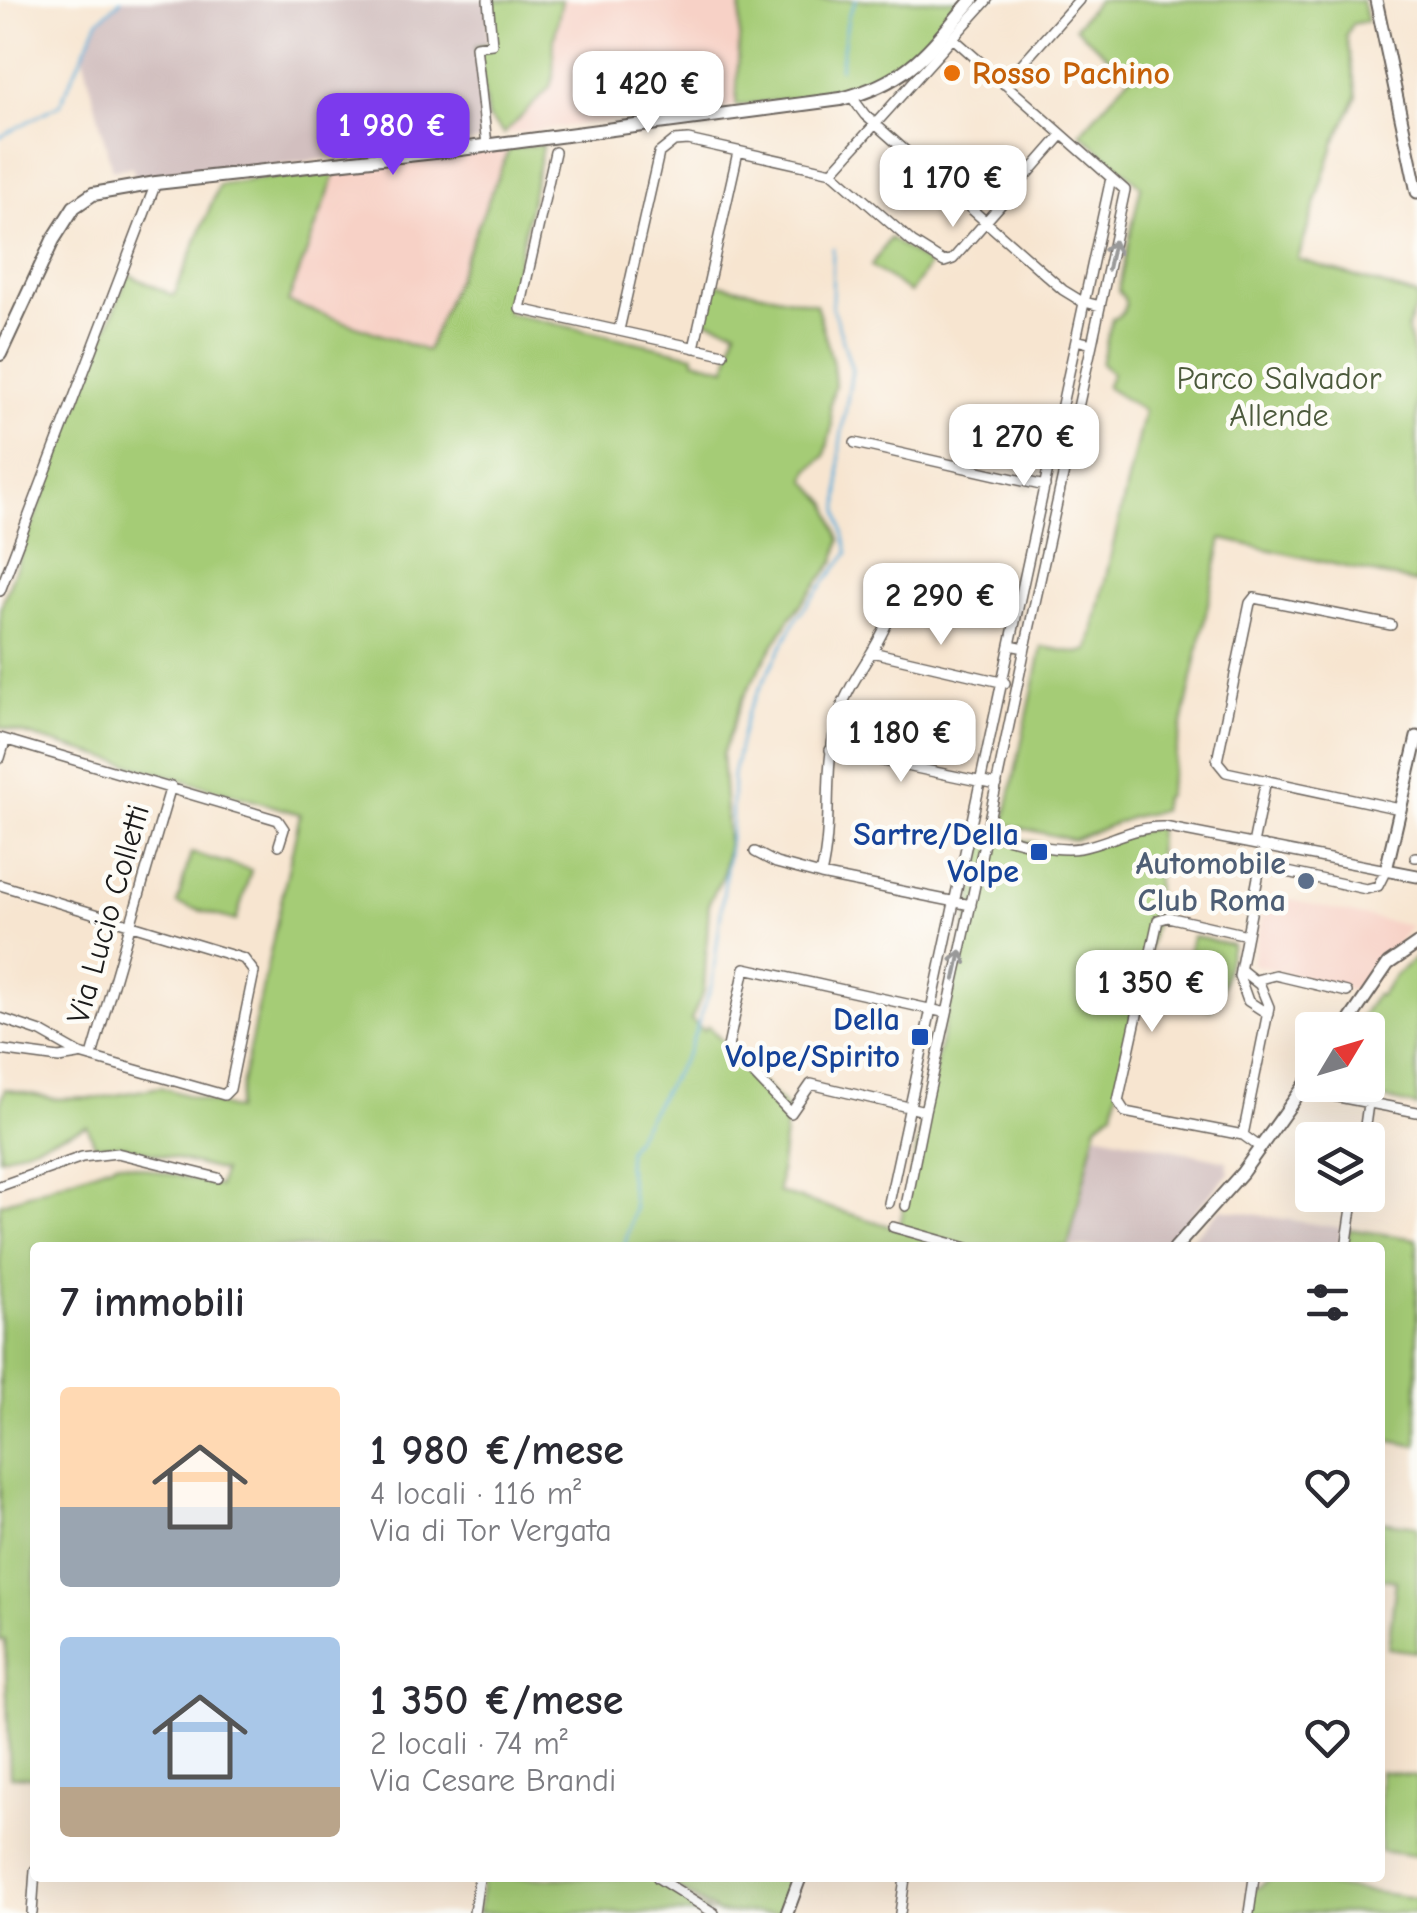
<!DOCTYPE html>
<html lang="it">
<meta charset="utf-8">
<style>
body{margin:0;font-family:"Comic Neue",sans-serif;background:#f2f2f3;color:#2b2b33;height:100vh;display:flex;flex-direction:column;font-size:38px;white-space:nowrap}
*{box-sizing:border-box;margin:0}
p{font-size:32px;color:#7c7c81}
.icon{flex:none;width:55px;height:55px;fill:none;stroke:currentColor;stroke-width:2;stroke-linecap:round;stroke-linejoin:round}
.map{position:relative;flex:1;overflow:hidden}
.sheet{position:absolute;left:30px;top:1242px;width:1355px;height:640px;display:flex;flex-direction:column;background:#fff;border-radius:10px;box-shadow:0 10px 40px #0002}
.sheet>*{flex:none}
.needle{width:65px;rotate:52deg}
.buttons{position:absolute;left:1295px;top:1012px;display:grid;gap:20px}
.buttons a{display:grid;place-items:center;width:90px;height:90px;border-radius:10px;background:#fff;box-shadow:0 10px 40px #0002;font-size:50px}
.price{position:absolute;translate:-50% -85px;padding:0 22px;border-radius:20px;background:#fff;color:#222;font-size:32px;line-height:65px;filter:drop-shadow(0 2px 5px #0008)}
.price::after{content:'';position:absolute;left:50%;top:60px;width:30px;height:22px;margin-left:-15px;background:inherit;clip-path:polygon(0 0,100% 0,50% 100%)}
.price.current{background:#7c3aed;color:#fff}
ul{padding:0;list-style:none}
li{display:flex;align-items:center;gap:30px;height:250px;padding:0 30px}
li span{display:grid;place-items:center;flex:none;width:280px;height:200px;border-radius:10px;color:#555}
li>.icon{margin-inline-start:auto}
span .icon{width:120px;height:120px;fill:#fffc;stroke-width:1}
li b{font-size:42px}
h2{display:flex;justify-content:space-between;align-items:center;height:120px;padding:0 30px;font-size:42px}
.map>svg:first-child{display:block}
</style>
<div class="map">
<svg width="1417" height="1913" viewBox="0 0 1417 1913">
<rect width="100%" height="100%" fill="#fdfcf7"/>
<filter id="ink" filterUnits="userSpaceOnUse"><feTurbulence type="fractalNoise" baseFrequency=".01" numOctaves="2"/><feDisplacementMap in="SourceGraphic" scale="20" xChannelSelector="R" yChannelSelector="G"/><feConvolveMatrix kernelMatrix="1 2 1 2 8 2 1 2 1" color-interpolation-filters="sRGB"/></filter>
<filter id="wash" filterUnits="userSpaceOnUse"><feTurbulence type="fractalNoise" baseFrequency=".0048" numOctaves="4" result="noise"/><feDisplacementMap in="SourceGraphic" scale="40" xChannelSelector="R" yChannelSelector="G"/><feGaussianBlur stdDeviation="2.25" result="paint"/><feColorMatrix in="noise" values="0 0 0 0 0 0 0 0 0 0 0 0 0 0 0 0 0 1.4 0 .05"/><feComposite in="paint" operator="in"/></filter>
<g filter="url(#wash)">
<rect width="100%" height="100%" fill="#f7e5d0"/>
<path fill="#f7d1c6" d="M562 0H741L736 106 504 134 550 87 553 77 554 39Z
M509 147 428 351 288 302 336 172Z
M1267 895 1410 926 1392 952 1381 953 1375 960 1379 971 1364 993 1252 964Z"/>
<path fill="#d2bfbf" d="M122 0H488L486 140 136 182 132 167 112 170 83 55 101 17Z
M1096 1133 1227 1161 1229 1173 1163 1247H1069Z
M1221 1209 1341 1228 1338 1247H1183Z"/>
<path fill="#a5cc76" stroke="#607449" stroke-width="2.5" d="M488 0H562L554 39 553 77 550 87 504 134 488 118 476 46 492 43Z
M741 0H960C941 22 924 46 902 65 866 97 783 98 736 106Z
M1098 0H1362L1367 21 1352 24 1346 35 1357 96 1335 142 1298 259 1417 296V305L1407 327 1417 371V583L1222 539 1167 795 1163 798 1161 811 1132 817 1073 840 1004 824 1042 647 1078 653 1089 650 1144 411 1106 387 1112 373 1101 364 1112 319C1127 315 1130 301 1118 291L1141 186 1080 133 1130 76 1075 27Z
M543 144 507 313 694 355V360L726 368 736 329 704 320 714 283 816 304 833 364 835 385 830 405 832 426 825 456 809 470 806 480 828 504 840 540 835 561 790 618 762 664 742 700 722 755 728 842 723 875 709 902 704 990 691 1020 704 1030 708 1026 791 1113 786 1123 778 1192 899 1229 987 832 1065 849 1158 827 1156 918 1113 1111 1097 1124 1068 1247 35 1248V1777L10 1776 5 1640H0V1204L119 1162 219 1186 223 1171 121 1145H95L87 1126 0 1158V1105L5 1089 55 1099 99 1098 160 1087 236 1110 300 814 0 727V609L128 274 174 296 219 185 338 167 288 302 427 351 509 149Z
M890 238 929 265 910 293 871 266Z
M191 853 251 870 236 921 177 904Z
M1192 936 1232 945 1219 1003 1213 1001 1211 1009 1178 1002Z
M1417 957V1107L1351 1090 1317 1089 1315 1085H1368V1030H1352L1376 995 1379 996 1396 974Z
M1349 1229 1417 1239V1446L1380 1439V1248H1346Z
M1380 1521 1417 1526V1652L1388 1648 1396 1581 1380 1578Z
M1380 1771 1417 1776V1856L1380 1851Z
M483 1878H653L709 1913H478Z
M662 1878H796L783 1913H718Z
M1271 1878 1417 1898V1913H1249L1252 1892Z"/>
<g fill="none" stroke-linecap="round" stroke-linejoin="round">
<path stroke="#5eaed9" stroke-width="2.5" d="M840 69 848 16 856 0
M0 137 60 104 98 21 121 0
M624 1248 634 1209 627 1165 628 1149 688 1052 712 984 731 832 733 774 747 713 797 617 848 553 839 513 840 445 852 370 832 305 833 248"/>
</g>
</g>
<g filter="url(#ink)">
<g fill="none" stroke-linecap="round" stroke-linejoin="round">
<defs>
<path id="minor" d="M953 38 1125 190 1092 344 1076 340 1111 178
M1004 84 1079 0
M851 96 865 115 1063 290 1081 301 1100 306
M487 145 476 46 492 44 488 0
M555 152 520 309 723 354
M832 172 987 0
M619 330 659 153 674 141 688 140 832 172 912 242 944 262 953 259 1062 135
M694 348 738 152
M855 443 1045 486
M0 591 156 183
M1391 625 1254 598 1250 603 1217 761 1226 772 1400 809
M1025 648 1092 344
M872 652 1005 683
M0 738 278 820 284 829 279 845
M830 750 997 785
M0 758 5 741
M970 828C1004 836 1045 853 1080 848 1109 843 1133 826 1164 827L1386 870 1378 886 1366 889 1260 866
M1253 844 1266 780
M1264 846 1239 976 1248 1001 1268 1014
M755 852 776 863 821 875 971 905
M1415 857H1417
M821 875C834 820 822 776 837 721 847 682 875 655 889 618
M0 885 244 959 254 972 230 1089 224 1095 80 1054 41 1032 0 1018
M1247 935 1168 917 1158 920 1118 1101 1125 1112 1243 1135 1261 1148
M1240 969 1260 985 1269 1007 1243 1135
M1256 980 1275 975 1347 992
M947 1013 745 968 728 1047 791 1113 811 1084 925 1111C960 957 993 803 1025 648L1010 645
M0 1050 59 1058 78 1055
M92 1056 171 786
M1302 1090 1417 1112
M1363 1140 1368 1104
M0 1186 82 1157 117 1153 218 1178
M889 1203 1076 340
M906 1206 925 1111
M893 1227 967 1248
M1346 1248 1354 1195
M658 1878 714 1913
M32 1913 35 1870
M474 1913 479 1878
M900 1913 905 1878
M1249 1913 1254 1878"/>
<path id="tertiary" d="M1376 0 1417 192
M1417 737 1386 870 1417 876
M1343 1030 1388 964 1417 944
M1175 1248 1242 1173 1312 1075
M787 1913 800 1878"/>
<path id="secondary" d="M0 354 53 240 74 207 93 194 156 183 453 150 841 99C909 82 929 50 972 0"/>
</defs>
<use href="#minor" stroke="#69625b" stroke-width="12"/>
<use href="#tertiary" stroke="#69625b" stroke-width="15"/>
<use href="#secondary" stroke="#69625b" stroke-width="16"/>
<use href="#minor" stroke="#fff" stroke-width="9"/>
<use href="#tertiary" stroke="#fff" stroke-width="11"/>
<use href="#secondary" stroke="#fff" stroke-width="12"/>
</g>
<defs><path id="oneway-shaft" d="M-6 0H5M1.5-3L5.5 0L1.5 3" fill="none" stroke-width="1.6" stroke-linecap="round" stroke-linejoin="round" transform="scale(2.5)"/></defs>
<g stroke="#999">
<use href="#oneway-shaft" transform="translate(1111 255) rotate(-78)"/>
<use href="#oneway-shaft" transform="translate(958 965) rotate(-78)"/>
</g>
</g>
<circle fill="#e8710a" stroke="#fdfcf7" stroke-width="4" cx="952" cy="73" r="10"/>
<g fill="#1a4fb4" stroke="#fdfcf7" stroke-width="4">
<rect x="1029" y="842" width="20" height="20" rx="5"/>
<rect x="910" y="1027" width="20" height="20" rx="5"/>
</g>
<circle fill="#5c6f8a" stroke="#fdfcf7" stroke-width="4" cx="1306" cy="881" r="10"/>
<g text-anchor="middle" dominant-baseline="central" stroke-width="9" stroke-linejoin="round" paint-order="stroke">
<g font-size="32" font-weight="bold" fill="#c56008" stroke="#fdfcf7" text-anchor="start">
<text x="972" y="73">Rosso Pachino</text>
</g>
<g font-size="32" fill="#4c5a3c" stroke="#fdfcf7">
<text x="1279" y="378">Parco Salvador<tspan x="1279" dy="37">Allende</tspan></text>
</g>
<g font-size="32" font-weight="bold" fill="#164399" stroke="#fdfcf7" text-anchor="end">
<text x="1019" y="834">Sartre/Della<tspan x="1019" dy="37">Volpe</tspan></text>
<text x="900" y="1019">Della<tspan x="900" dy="37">Volpe/Spirito</tspan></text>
</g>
<g font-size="32" font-weight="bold" fill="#4e5e75" stroke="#fdfcf7" text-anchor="end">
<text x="1286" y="863">Automobile<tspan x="1286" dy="37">Club Roma</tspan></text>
</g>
<g font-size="32" fill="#1c1c1c" stroke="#fdfcf7">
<text transform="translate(108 914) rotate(-74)">Via Lucio Colletti</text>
</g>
</g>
</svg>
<div class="buttons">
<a><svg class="needle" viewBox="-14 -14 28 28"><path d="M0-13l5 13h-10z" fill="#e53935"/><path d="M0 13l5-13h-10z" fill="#7c7c81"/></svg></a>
<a><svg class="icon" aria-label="layers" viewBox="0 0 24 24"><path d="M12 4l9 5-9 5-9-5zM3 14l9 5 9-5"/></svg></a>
</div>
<b class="price" style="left:648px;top:136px">1 420 €</b>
<b class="price current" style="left:393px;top:178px">1 980 €</b>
<b class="price" style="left:953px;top:230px">1 170 €</b>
<b class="price" style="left:1024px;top:489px">1 270 €</b>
<b class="price" style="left:941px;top:648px">2 290 €</b>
<b class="price" style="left:901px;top:785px">1 180 €</b>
<b class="price" style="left:1152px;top:1035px">1 350 €</b>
<section class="sheet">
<h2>7 immobili<svg class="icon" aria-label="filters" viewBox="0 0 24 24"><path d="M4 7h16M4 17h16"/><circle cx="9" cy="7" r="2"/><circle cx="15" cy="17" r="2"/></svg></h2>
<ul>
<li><span style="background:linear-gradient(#ffd9b3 60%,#9aa5b1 0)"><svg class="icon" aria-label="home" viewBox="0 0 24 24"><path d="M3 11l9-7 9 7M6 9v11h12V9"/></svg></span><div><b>1 980 €/mese</b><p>4 locali · 116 m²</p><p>Via di Tor Vergata</p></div><svg class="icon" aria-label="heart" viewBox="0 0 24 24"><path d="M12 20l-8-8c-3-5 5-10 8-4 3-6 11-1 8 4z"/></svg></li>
<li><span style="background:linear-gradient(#a9c7e8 75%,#b9a48a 0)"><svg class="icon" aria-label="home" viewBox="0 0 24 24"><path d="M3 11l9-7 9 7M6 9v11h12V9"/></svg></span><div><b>1 350 €/mese</b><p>2 locali · 74 m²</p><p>Via Cesare Brandi</p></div><svg class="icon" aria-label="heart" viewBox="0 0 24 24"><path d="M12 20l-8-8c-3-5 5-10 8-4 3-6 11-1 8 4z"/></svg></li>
</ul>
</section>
</div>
